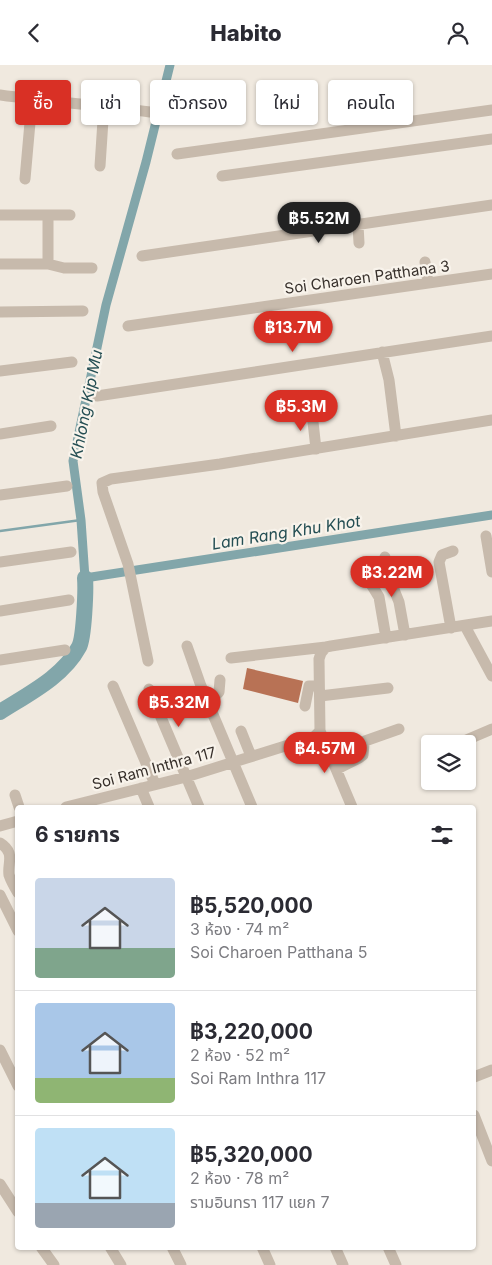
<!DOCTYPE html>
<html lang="th">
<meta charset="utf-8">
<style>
body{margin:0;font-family:Inter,"Noto Sans Thai",sans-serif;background:#f2f2f3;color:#2b2b33;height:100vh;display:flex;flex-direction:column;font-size:19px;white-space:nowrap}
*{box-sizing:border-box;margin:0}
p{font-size:16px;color:#7c7c81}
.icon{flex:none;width:28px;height:28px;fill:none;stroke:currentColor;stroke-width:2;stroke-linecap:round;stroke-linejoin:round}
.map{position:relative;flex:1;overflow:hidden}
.side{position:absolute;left:15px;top:740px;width:461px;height:445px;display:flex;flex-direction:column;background:#fff;border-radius:5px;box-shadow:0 1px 4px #0004}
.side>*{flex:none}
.hud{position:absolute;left:15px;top:15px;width:462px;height:45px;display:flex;gap:10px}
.controls{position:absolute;left:421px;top:670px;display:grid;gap:10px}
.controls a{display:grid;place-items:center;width:55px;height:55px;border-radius:5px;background:#fff;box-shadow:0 1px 4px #0004;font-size:25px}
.price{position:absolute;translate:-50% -42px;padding:0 11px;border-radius:18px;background:#d93025;color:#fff;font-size:16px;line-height:32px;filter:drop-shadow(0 1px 2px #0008)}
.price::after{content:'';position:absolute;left:50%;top:30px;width:15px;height:11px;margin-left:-8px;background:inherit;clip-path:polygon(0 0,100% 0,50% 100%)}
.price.active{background:#222;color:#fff}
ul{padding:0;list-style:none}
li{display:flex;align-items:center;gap:15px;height:125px;padding:0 20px}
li+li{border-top:1px solid #e1e1e2}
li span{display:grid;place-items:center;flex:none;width:140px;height:100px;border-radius:5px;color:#555}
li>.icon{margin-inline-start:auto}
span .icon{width:60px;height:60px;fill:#fffc;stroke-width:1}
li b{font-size:21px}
h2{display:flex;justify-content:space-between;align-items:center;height:60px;padding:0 20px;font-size:21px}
.pill{padding:0 18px;border-radius:5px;background:#fff;box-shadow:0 1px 4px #0004;font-size:18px;line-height:45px}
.pill.active{background:#d93025;color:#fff}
header{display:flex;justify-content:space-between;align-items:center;height:65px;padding:0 20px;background:#fff;font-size:22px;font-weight:800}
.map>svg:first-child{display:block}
</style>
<header><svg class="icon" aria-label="back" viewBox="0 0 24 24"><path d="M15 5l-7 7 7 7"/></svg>Habito<svg class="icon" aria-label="person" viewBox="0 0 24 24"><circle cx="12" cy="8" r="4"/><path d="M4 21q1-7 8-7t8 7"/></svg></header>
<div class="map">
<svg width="492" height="1200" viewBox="0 0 492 1200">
<rect width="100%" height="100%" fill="#f0e9df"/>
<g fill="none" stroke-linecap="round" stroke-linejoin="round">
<path stroke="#82a6aa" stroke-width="2.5" d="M0 466 81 455"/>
<path stroke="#82a6aa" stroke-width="9" d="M170 0 146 97 106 240 73 396 81 455 85 513 492 450"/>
<path stroke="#82a6aa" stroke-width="16" d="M0 647C28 629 63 612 79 582 84 573 86 525 85 513"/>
</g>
<path fill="#b87255" d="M247 603 303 616 298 638 243 624Z"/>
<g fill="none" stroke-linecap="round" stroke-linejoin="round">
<path stroke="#c7baac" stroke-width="11" d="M0 30C50 37 100 40 150 47
M177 89 492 45
M100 101 104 40
M222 111 492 74
M25 114 32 35
M0 150H70
M358 160 359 178
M142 191 492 140
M425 197 428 218
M0 199H48L64 203H92
M48 199V150
M0 247 83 246
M128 261 492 209
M382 287 389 315 396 371
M0 306 72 297
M97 331 492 271
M312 348 316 384
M0 369 51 361
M0 430 67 421
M486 471 492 507
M385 492 389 512 399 537 405 570
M0 497 71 487
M366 500 371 519 379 532 386 573
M0 546 69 535
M465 561 492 611
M451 563 439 497 442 490 453 486
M187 581 201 621 252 742
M231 593 326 582
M0 595 65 585
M148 596 128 499 103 427 102 418 111 414 220 399 492 355
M113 621 155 719
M149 624 199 742
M320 631 388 623
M208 638 219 627 220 615
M305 641 309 621H319
M241 666 251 691
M457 679 492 664
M337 704 359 693 363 690 364 679 365 676 399 664
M141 723 149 742
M15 730 19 742
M66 742 186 712 314 672 320 666
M352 742 320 666 319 594 321 588 326 582 331 581 492 556
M0 761 18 756
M0 778C16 788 7 798 9 810 11 816 15 823 18 828
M0 830 18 866
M0 985 18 1021
M474 1012 492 1005
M474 1050 492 1096
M0 1119 18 1147
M41 1182 54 1200
M110 1182 121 1200
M172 1182 181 1200
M262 1182 270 1200
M335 1182 343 1200
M388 1182 396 1200"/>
</g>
<g text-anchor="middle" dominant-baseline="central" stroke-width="4.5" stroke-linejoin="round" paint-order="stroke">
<g font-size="15" fill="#362f2a" stroke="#f8f3eb">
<text transform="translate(367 212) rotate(-8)">Soi Charoen Patthana 3</text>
<text transform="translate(154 703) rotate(-15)">Soi Ram Inthra 117</text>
</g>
<g font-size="16" font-style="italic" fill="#244e53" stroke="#f8f3eb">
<text transform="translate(86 339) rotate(-79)">Khlong Kip Mu</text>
<text transform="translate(286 467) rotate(-9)">Lam Rang Khu Khot</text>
</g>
</g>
</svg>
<div class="controls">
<a><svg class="icon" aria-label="layers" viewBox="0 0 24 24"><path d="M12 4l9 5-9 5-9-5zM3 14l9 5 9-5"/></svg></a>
</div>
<b class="price active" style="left:319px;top:179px">฿5.52M</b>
<b class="price" style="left:293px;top:288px">฿13.7M</b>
<b class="price" style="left:301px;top:367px">฿5.3M</b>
<b class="price" style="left:392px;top:533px">฿3.22M</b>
<b class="price" style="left:179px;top:663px">฿5.32M</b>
<b class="price" style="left:325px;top:709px">฿4.57M</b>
<div class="hud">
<a class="pill active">ซื้อ</a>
<a class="pill">เช่า</a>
<a class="pill">ตัวกรอง</a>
<a class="pill">ใหม่</a>
<a class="pill">คอนโด</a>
</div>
<section class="side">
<h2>6 รายการ<svg class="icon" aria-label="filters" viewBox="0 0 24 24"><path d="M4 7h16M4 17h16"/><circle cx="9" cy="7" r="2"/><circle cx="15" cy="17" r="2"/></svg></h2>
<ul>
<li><span style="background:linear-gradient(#c9d6e8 70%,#7fa58c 0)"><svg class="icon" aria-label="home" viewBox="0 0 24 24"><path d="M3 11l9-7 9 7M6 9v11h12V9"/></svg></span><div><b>฿5,520,000</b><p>3 ห้อง · 74 m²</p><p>Soi Charoen Patthana 5</p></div></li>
<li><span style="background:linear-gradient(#a9c7e8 75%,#8fb573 0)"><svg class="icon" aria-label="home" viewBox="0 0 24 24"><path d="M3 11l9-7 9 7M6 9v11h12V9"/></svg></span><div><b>฿3,220,000</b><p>2 ห้อง · 52 m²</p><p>Soi Ram Inthra 117</p></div></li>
<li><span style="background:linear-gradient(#bfe0f5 75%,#9aa5b1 0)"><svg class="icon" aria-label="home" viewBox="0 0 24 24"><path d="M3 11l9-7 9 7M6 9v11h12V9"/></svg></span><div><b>฿5,320,000</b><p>2 ห้อง · 78 m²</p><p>รามอินทรา 117 แยก 7</p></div></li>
</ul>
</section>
</div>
